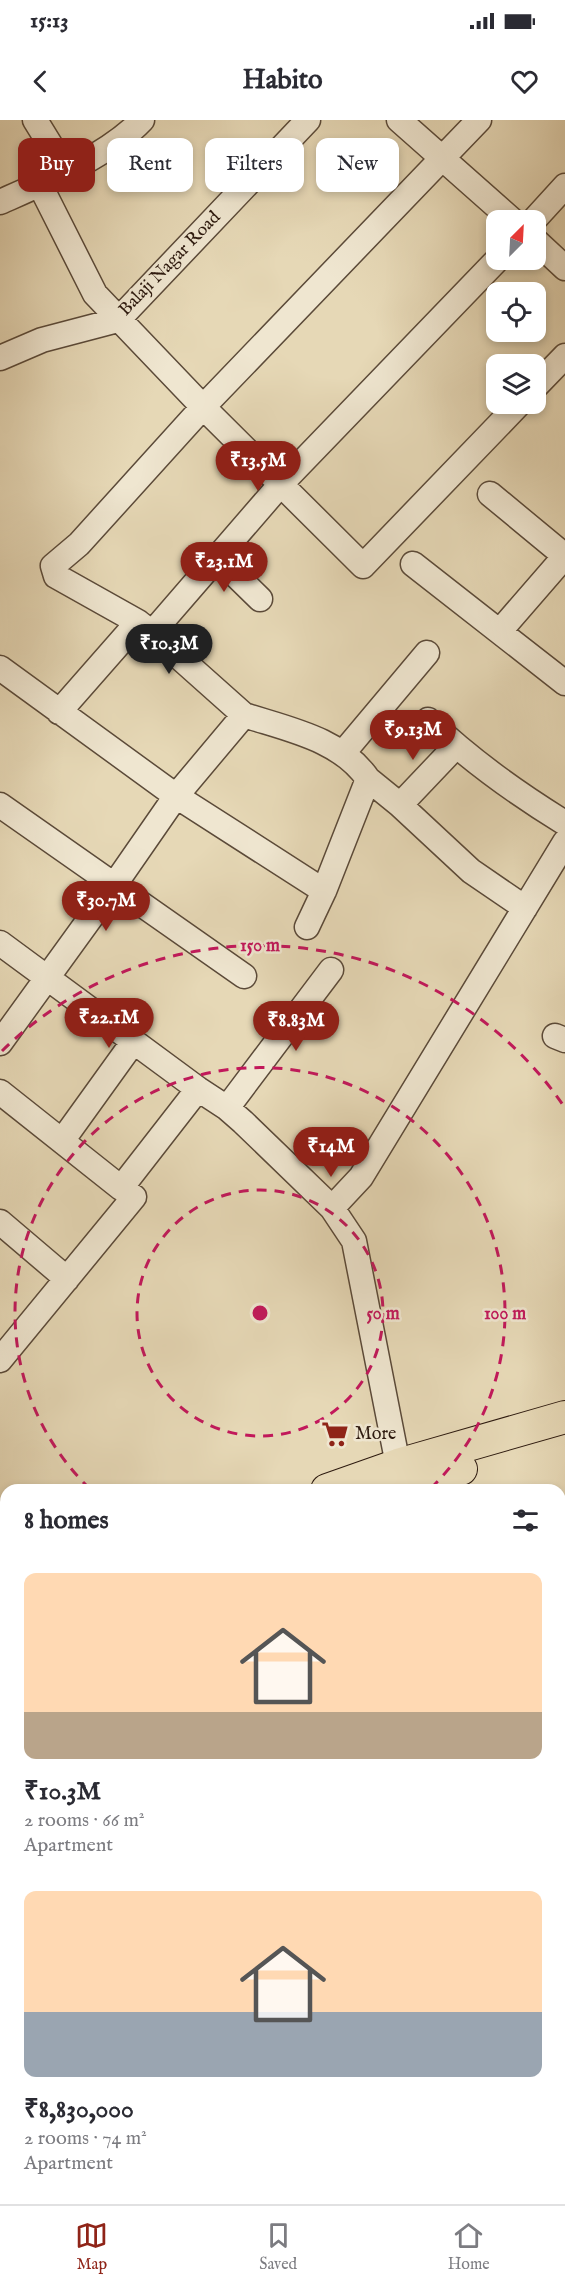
<!DOCTYPE html>
<meta charset="utf-8">
<style>
body{margin:0;font-family:"IM FELL English",serif;background:#f2f2f3;color:#2b2b33;height:100vh;display:flex;flex-direction:column;font-size:22px;white-space:nowrap}
*{box-sizing:border-box;margin:0}
p{font-size:20px;color:#7c7c81}
.icon{flex:none;width:33px;height:33px;fill:none;stroke:currentColor;stroke-width:2;stroke-linecap:round;stroke-linejoin:round}
.map{position:relative;flex:1;overflow:hidden}
.side{position:absolute;left:0px;top:1364px;width:566px;height:722px;display:flex;flex-direction:column;background:#fff;border-radius:18px 18px 0 0;box-shadow:0 3px 9px #0003}
.side>*{flex:none}
.hud{position:absolute;left:18px;top:18px;width:530px;height:54px;display:flex;gap:12px}
.needle{width:39px;rotate:24deg}
.controls{position:absolute;left:486px;top:90px;display:grid;gap:12px}
.controls a{display:grid;place-items:center;width:60px;height:60px;border-radius:12px;background:#fff;box-shadow:0 3px 9px #0003;font-size:30px}
.price{position:absolute;translate:-50% -51px;padding:0 14px;border-radius:21px;background:#8f2418;color:#fff;font-size:20px;line-height:39px;filter:drop-shadow(0 2px 3px #0008)}
.price::after{content:'';position:absolute;left:50%;top:36px;width:18px;height:14px;margin-left:-9px;background:inherit;clip-path:polygon(0 0,100% 0,50% 100%)}
.price.on{background:#222;color:#fff}
ul{padding:0;list-style:none}
li{display:grid;align-content:center;gap:12px;height:318px;padding:0 24px}
li span{display:grid;place-items:center;height:186px;border-radius:12px;color:#555}
li>.icon{margin-inline-start:auto}
span .icon{width:108px;height:108px;fill:#fffc;stroke-width:1}
li b{font-size:26px}
h2{display:flex;justify-content:space-between;align-items:center;height:72px;padding:0 24px;font-size:26px}
.tag{padding:0 21px;border-radius:12px;background:#fff;box-shadow:0 3px 9px #0003;font-size:21px;line-height:54px}
.tag.on{background:#8f2418;color:#fff}
.status{display:flex;justify-content:space-between;align-items:center;height:42px;padding:0 30px;background:#fff;direction:ltr}
.status svg{height:16px;fill:currentColor}
header{display:flex;justify-content:space-between;align-items:center;height:78px;padding:0 24px;background:#fff;font-size:27px;font-weight:700}
.menu{display:flex;justify-content:space-around;align-items:center;height:84px;border-top:2px solid #e1e1e2;background:#fff;font-size:16px;color:#7c7c81}
.menu a{display:grid;justify-items:center;gap:3px}
.menu .on{color:#8f2418}
.map>svg:first-child{display:block}
</style>
<div class="status"><b>15:13</b><svg viewBox="0 0 49 12"><path d="M0 12V9h3v3zM5 12V6h3v6zM10 12V3h3v9zM15 12V0h3v12zM26 1h20v11H26zM47 4h2v5h-2z"/></svg></div>
<header><svg class="icon" aria-label="back" viewBox="0 0 24 24"><path d="M15 5l-7 7 7 7"/></svg>Habito<svg class="icon" aria-label="heart" viewBox="0 0 24 24"><path d="M12 20l-8-8c-3-5 5-10 8-4 3-6 11-1 8 4z"/></svg></header>
<div class="map">
<svg width="565" height="2084" viewBox="0 0 565 2084">
<rect width="100%" height="100%" fill="#e6d8b6"/>
<filter id="stains"><feTurbulence type="fractalNoise" baseFrequency=".00333" numOctaves="4"/><feColorMatrix values="0 0 0 0 .2 0 0 0 0 .09 0 0 0 0 .02 0 0 0 .5 -.17"/></filter>
<radialGradient id="worn" r=".72"><stop offset=".6" stop-color="#630" stop-opacity="0"/><stop offset="1" stop-color="#630" stop-opacity=".3"/></radialGradient>
<g fill="none" stroke-linecap="round" stroke-linejoin="round">
<defs>
<path id="minor" d="M35 0 67 52
M399 0 512 100
M40 65 95 174 203 287 363 446 519 284
M0 82C45 62 108 36 142 0
M534 100 565 66
M536 121 565 148
M0 238 42 220 118 200 308 0
M536 266 565 236
M490 374 565 436 500 511
M217 437 260 479
M413 444 565 563
M152 513 280 365 497 140
M0 548 176 676 324 771
M59 592 138 502
M244 595C287 609 341 619 368 659L324 771 307 807
M428 600C470 640 516 673 565 703
M343 633 427 533
M368 659 400 685 471 751 525 788
M0 685 244 856
M400 685 456 626
M0 823 198 969 227 988 243 1002 332 1088 354 1121 398 1345
M555 916 565 920
M0 923 115 764 176 676 244 595 152 513 138 502 56 456 53 446 79 424 203 287 479 0
M0 972 121 1068 198 969
M227 988 331 850
M62 1021 134 921
M332 1088 361 1057 565 722
M0 1102 67 1159
M0 1240 134 1077 121 1068
M0 1453 6 1445
M560 1590 565 1588
M560 1698 565 1684
M0 1964 6 1969
M220 2079 227 2084
M514 2079 519 2084
M115 2084V2079
M359 2084 364 2079"/>
<path id="major" d="M327 1370 398 1345 565 1297
M392 1370 461 1349
M0 1599 6 1594"/>
</defs>
<use href="#minor" stroke="#5b4a39" stroke-width="27"/>
<use href="#major" stroke="#2d1a0f" stroke-width="34"/>
<use href="#minor" stroke="#efe6d0" stroke-width="24"/>
<use href="#major" stroke="#e6d8b6" stroke-width="32"/>
</g>
<g fill="none" stroke="#c2185b" stroke-width="3" stroke-dasharray="10 8">
<circle cx="260" cy="1193" r="123"/>
<path d="M90 1369A245 245 0 1 1 430 1369"/>
<path d="M2 931A368 368 0 0 1 563 985"/>
</g>
<defs>
<symbol id="supermarket-bare" viewBox="-9 -9 18 18"><path d="M-6-5.5h2.5l.6 2H6L4.5 2H-2.5L-4.4-4H-6ZM-1.5 3.2a1.3 1.3 0 1 0 .1 0ZM3 3.2a1.3 1.3 0 1 0 .1 0Z" fill="#8f2418" stroke="#efe6d0" stroke-width="2.5" paint-order="stroke"/></symbol>
</defs>
<g fill-rule="evenodd">
<use href="#supermarket-bare" x="316" y="1295" width="38" height="38"/>
</g>
<g text-anchor="middle" dominant-baseline="central" stroke-width="5" stroke-linejoin="round" paint-order="stroke">
<g font-size="18" fill="#2d1a0f" stroke="#efe6d0">
<text transform="translate(170 144) rotate(-46)">Balaji Nagar Road</text>
</g>
<g font-size="18" fill="#2d1a0f" stroke="#efe6d0" text-anchor="start">
<text x="355" y="1314">More</text>
</g>
</g>
<circle cx="260" cy="1193" r="9" fill="#c2185b" stroke="#efe6d0" stroke-width="3"/>
<g font-size="18" text-anchor="middle" font-weight="bold" fill="#c2185b" stroke="#efe6d0" stroke-width="5" stroke-linejoin="round" paint-order="stroke">
<text x="260" y="831">150 m</text>
<text x="383" y="1199">50 m</text>
<text x="505" y="1199">100 m</text>
</g>
<rect width="100%" height="100%" filter="url(#stains)"/>
<rect width="100%" height="100%" fill="url(#worn)"/>
</svg>
<div class="controls">
<a><svg class="needle" viewBox="-14 -14 28 28"><path d="M0-13l5 13h-10z" fill="#e53935"/><path d="M0 13l5-13h-10z" fill="#7c7c81"/></svg></a>
<a><svg class="icon" aria-label="locate" viewBox="0 0 24 24"><circle cx="12" cy="12" r="6"/><path d="M12 2v4M12 18v4M2 12h4M18 12h4"/></svg></a>
<a><svg class="icon" aria-label="layers" viewBox="0 0 24 24"><path d="M12 4l9 5-9 5-9-5zM3 14l9 5 9-5"/></svg></a>
</div>
<b class="price" style="left:258px;top:372px">₹13.5M</b>
<b class="price" style="left:224px;top:473px">₹23.1M</b>
<b class="price on" style="left:169px;top:555px">₹10.3M</b>
<b class="price" style="left:413px;top:641px">₹9.13M</b>
<b class="price" style="left:106px;top:812px">₹30.7M</b>
<b class="price" style="left:109px;top:929px">₹22.1M</b>
<b class="price" style="left:296px;top:932px">₹8.83M</b>
<b class="price" style="left:331px;top:1058px">₹14M</b>
<div class="hud">
<a class="tag on">Buy</a>
<a class="tag">Rent</a>
<a class="tag">Filters</a>
<a class="tag">New</a>
</div>
<section class="side">
<h2>8 homes<svg class="icon" aria-label="filters" viewBox="0 0 24 24"><path d="M4 7h16M4 17h16"/><circle cx="9" cy="7" r="2"/><circle cx="15" cy="17" r="2"/></svg></h2>
<ul>
<li><span style="background:linear-gradient(#ffd9b3 75%,#b9a48a 0)"><svg class="icon" aria-label="home" viewBox="0 0 24 24"><path d="M3 11l9-7 9 7M6 9v11h12V9"/></svg></span><div><b>₹10.3M</b><p>2 rooms · 66 m²</p><p>Apartment</p></div></li>
<li><span style="background:linear-gradient(#ffd9b3 65%,#9aa5b1 0)"><svg class="icon" aria-label="home" viewBox="0 0 24 24"><path d="M3 11l9-7 9 7M6 9v11h12V9"/></svg></span><div><b>₹8,830,000</b><p>2 rooms · 74 m²</p><p>Apartment</p></div></li>
</ul>
</section>
</div>
<nav class="menu">
<a class="on"><svg class="icon" aria-label="map" viewBox="0 0 24 24"><path d="M3 6l6-2 6 2 6-2v14l-6 2-6-2-6 2zM9 4v14M15 6v14"/></svg>Map</a>
<a><svg class="icon" aria-label="saved" viewBox="0 0 24 24"><path d="M7 4h10v16l-5-4-5 4z"/></svg>Saved</a>
<a><svg class="icon" aria-label="home" viewBox="0 0 24 24"><path d="M3 11l9-7 9 7M6 9v11h12V9"/></svg>Home</a>
</nav>
